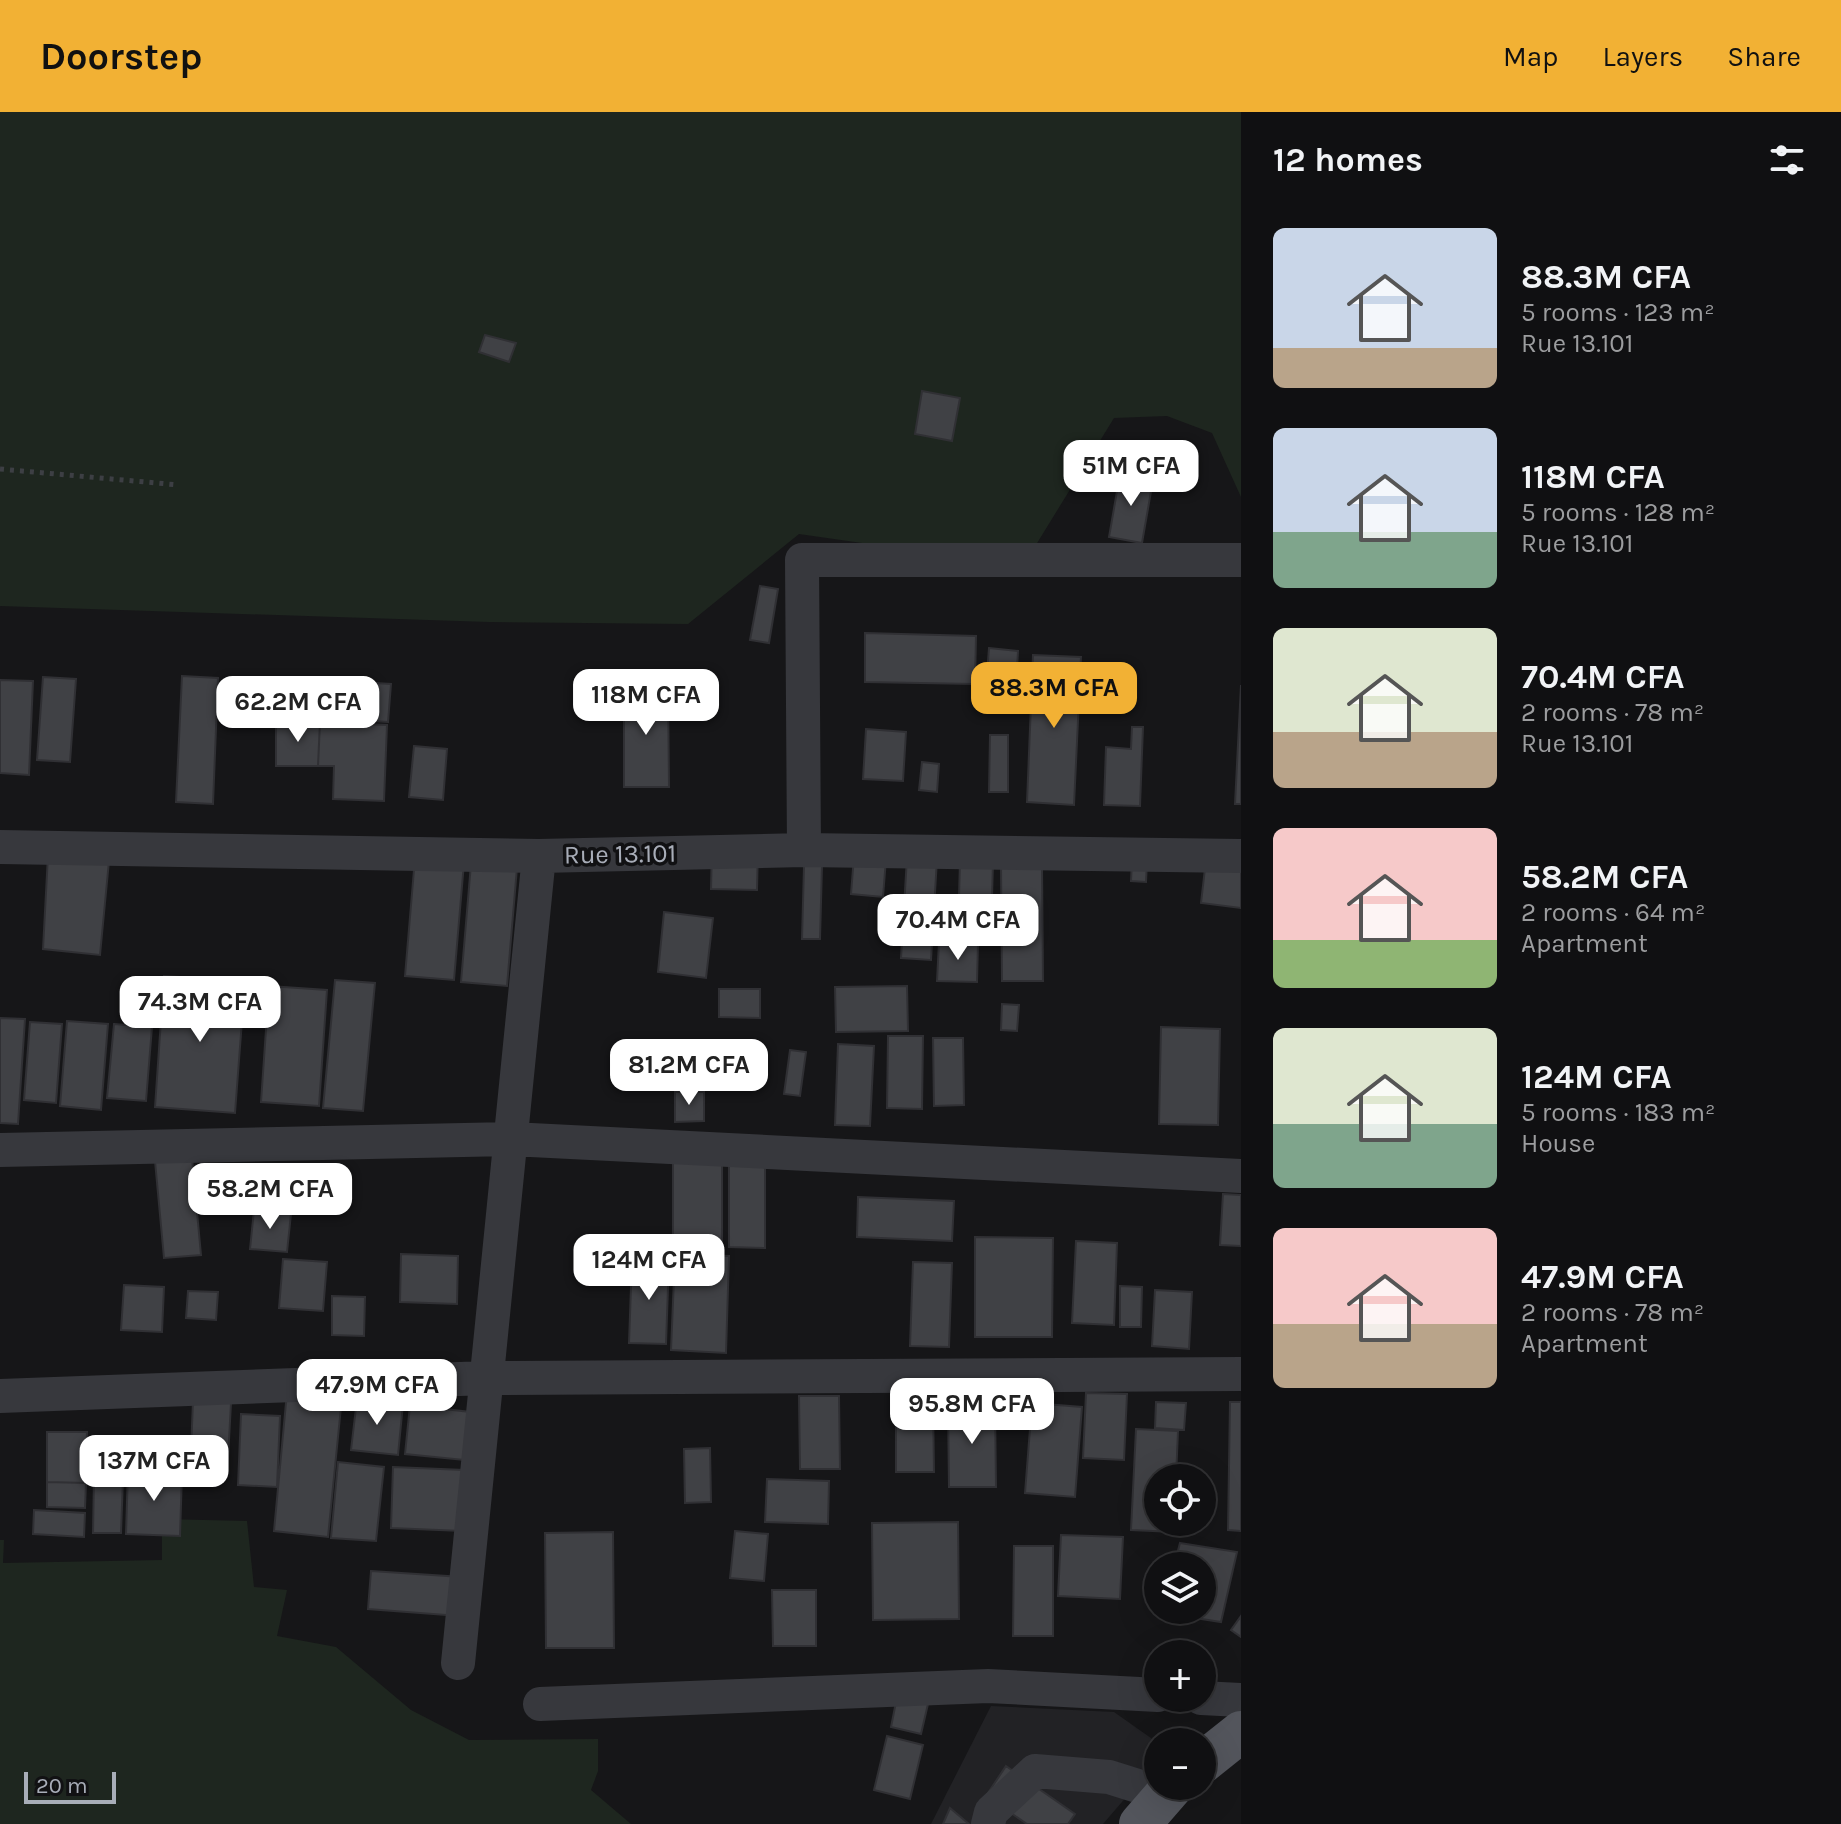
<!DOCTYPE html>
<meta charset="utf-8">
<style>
body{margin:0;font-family:Karla,sans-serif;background:#1e1e20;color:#f1f3f6;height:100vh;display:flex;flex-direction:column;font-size:30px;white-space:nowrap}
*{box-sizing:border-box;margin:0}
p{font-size:26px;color:#9c9d9f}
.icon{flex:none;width:44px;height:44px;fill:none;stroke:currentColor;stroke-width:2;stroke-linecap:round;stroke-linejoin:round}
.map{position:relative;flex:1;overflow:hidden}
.panel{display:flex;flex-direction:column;background:#101012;width:600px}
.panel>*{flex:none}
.tools{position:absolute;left:1144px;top:1352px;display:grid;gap:16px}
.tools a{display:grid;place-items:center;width:72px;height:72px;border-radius:50%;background:#101012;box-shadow:0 8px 32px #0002,0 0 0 2px #303032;font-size:40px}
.scale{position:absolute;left:24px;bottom:20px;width:92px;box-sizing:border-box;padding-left:8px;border:4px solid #a8adb8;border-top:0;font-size:22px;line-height:28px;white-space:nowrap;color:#a8adb8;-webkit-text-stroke:6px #111113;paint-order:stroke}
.price{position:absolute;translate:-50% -68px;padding:0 18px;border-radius:16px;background:#fff;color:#222;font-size:26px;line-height:52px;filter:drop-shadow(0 2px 4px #0008)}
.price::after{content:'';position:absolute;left:50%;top:48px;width:24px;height:18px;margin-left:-12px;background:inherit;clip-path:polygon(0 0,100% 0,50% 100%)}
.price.on{background:#f2b134;color:#111}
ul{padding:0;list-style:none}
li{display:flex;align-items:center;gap:24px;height:200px;padding:0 32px}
li span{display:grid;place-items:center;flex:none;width:224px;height:160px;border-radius:12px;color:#555}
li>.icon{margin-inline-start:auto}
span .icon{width:96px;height:96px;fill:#fffc;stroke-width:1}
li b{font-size:34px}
h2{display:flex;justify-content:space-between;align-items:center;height:96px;padding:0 32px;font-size:34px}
header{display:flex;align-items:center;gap:48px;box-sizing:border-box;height:112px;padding:0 40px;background:#f2b134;color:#111}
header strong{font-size:38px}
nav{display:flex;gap:44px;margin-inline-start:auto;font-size:28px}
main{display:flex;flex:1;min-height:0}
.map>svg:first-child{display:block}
</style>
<header>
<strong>Doorstep</strong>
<nav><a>Map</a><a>Layers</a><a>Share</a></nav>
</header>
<main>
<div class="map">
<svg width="1241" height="1712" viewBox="0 0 1241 1712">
<rect width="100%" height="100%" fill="#161618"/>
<path fill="#222225" d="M991 1594 1114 1600 1158 1631V1648L1103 1712H931Z"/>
<path fill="#1e261f" d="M0 0H1241V385L1212 321 1167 304 1114 306 1023 454 799 422 688 512 489 510 0 494Z
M162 1407 247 1409 254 1475 287 1478 277 1524 336 1535 411 1598 469 1628 598 1627V1659L591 1678 631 1712H0V1428H4L3 1451 162 1448Z"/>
<path fill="#404145" stroke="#303034" stroke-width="2" d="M485 223 516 231 509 250 479 240Z
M922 279 960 286 952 329 915 322Z
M1120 362 1153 368 1142 431 1109 425Z
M760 474 778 477 769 531 750 528Z
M865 521 976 524 975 572 865 570Z
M989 536 1018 539 1016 576 986 574Z
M1033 543 1081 545 1074 693 1027 690Z
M182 564 218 566 213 692 176 690Z
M43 565 76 567 70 650 37 648Z
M0 568 33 569 29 663 0 661Z
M325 568 391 572 388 610 323 606Z
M1241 573V692H1235Z
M624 574H668L669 675H624Z
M320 610 318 654H276V611Z
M320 610 387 613 384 689 333 687 334 654H318Z
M1132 615H1143L1140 694 1104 693 1106 635 1131 637Z
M866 617 906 620 903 669 863 667Z
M990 623H1008V680H989Z
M414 634 447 637 443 688 409 685Z
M922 650 939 652 937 680 919 678Z
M49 724 111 728 100 843 43 837Z
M416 734 465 739 454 868 405 864Z
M712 736 758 737 757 778 711 777Z
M1207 739 1241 743V796L1201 791Z
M472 740 518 744 507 874 461 870Z
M854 744 886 747 883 785 851 782Z
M907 745 937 747 931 848 901 846Z
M960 749 993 750 992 786 959 785Z
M1132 749 1147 750 1146 770 1131 769Z
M804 754H822L820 827H802Z
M1001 754H1042L1043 869H1002Z
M664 800 713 806 706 866 658 860Z
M939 830 978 831 977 870 937 869Z
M164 864 245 869 235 1001 155 995Z
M335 868 375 871 363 999 323 996Z
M269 874 327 878 319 994 261 990Z
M907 874 908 919 836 920 835 875Z
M719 877H760V906L719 905Z
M1002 892 1019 893 1017 919 1001 918Z
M0 906 25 907 18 1012 0 1011Z
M67 909 108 912 101 998 60 994Z
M30 910 62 912 56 991 24 988Z
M114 912 152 915 146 989 107 986Z
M1161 915 1220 917 1218 1013 1159 1012Z
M888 924H923L922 997 887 996Z
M933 926H963L964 993 934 994Z
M838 932 874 934 870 1014 835 1013Z
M790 938 806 940 800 984 784 982Z
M675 980H704V1009L675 1010Z
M192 1046 201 1143 164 1146 155 1049Z
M673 1046H722V1137H673Z
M729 1051 765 1052V1136L729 1135Z
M1223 1082 1241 1083V1134L1220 1133Z
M858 1085 954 1089 952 1129 857 1125Z
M254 1098 291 1102 287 1140 250 1137Z
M975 1125 1053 1126 1052 1225H975Z
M1076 1129 1117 1131 1114 1213 1072 1211Z
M401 1142 458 1144 457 1192 400 1190Z
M675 1142 729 1144 726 1241 671 1238Z
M283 1147 327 1150 323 1199 279 1196Z
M632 1147 669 1148 666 1232 629 1231Z
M913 1150 952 1151 949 1235 910 1234Z
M124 1173 164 1175 162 1220 121 1218Z
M1120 1174 1142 1175 1141 1215H1120Z
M1155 1178 1192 1180 1189 1237 1152 1234Z
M188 1179 218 1180 216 1208 186 1206Z
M332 1184 365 1185 364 1224 332 1223Z
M287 1280 342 1285 328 1425 274 1419Z
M1086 1281 1127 1282 1124 1348 1083 1346Z
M799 1284H839L840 1357H800Z
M357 1287 403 1292 398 1343 351 1338Z
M193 1289 231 1291 227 1365 190 1363Z
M1156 1290 1186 1291 1184 1318 1155 1316Z
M1230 1290H1241V1419L1228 1418Z
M1032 1291 1082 1295 1075 1385 1025 1381Z
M896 1292H933L934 1360H896Z
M948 1292H995L996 1375H949Z
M410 1293 470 1300 464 1348 405 1342Z
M241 1302 280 1304 277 1375 238 1373Z
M1136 1317 1178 1319 1176 1366H1158V1410H1174V1420L1131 1418Z
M47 1320H87L86 1371 47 1370Z
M710 1336 711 1390 685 1391 684 1337Z
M338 1350 384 1355 376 1429 331 1426Z
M393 1355 464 1358 462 1419 391 1416Z
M128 1358 182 1361 180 1424 126 1422Z
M94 1365 123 1366 121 1421H93Z
M767 1367 829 1369 828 1412 765 1410Z
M47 1370 86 1371 85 1396 47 1395Z
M34 1398 85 1401 84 1425 33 1422Z
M958 1410 959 1507 873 1508 872 1411Z
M735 1419 768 1422 764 1469 730 1466Z
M613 1420 614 1536H546L545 1421Z
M1061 1423 1123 1425 1120 1487 1058 1484Z
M1180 1431 1237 1440 1221 1510 1163 1501 1202 1498V1454H1174Z
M1014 1434H1053V1524H1013Z
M371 1459 462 1465 459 1504 368 1497Z
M772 1478H816V1534H773Z
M1241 1504V1525L1231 1518Z
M897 1585 928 1592 921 1622 891 1615Z
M887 1624 923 1633 910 1687 874 1678Z
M1006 1654 1075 1702 1068 1712H1027L986 1684Z
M950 1696 969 1712H943Z"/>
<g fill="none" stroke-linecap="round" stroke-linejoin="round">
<path stroke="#3d3f44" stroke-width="5" stroke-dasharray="4 6" stroke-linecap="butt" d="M0 357 179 373"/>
<path stroke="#37383d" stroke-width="34" d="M0 735 539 744 804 738 1241 744
M804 738 802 448H1241
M0 1038 511 1027 1241 1064
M0 1284 487 1266 1241 1262
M458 1551 539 744
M1201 1586 1241 1588
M540 1592 988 1574 1158 1583
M988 1712 991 1700 1035 1659 1109 1665 1163 1682"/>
<path stroke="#53555c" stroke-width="42" d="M1202 1651 1241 1620
M1140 1712 1173 1674"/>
</g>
<g text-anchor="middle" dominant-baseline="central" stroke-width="7" stroke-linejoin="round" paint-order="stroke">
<g font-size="26" fill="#a8adb8" stroke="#111113">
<text transform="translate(620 742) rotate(-1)">Rue 13.101</text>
</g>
</g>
</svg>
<div class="tools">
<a><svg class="icon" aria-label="locate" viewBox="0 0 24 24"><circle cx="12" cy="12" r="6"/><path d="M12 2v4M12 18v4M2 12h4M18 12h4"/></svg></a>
<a><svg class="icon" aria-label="layers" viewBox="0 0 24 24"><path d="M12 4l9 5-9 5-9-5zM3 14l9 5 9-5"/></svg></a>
<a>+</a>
<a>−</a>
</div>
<div class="scale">20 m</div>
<b class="price" style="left:1131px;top:396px">51M CFA</b>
<b class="price on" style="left:1054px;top:618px">88.3M CFA</b>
<b class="price" style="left:646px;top:625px">118M CFA</b>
<b class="price" style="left:298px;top:632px">62.2M CFA</b>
<b class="price" style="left:958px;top:850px">70.4M CFA</b>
<b class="price" style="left:200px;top:932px">74.3M CFA</b>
<b class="price" style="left:689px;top:995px">81.2M CFA</b>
<b class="price" style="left:270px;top:1119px">58.2M CFA</b>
<b class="price" style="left:649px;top:1190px">124M CFA</b>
<b class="price" style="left:377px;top:1315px">47.9M CFA</b>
<b class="price" style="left:972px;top:1334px">95.8M CFA</b>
<b class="price" style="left:154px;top:1391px">137M CFA</b>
</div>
<section class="panel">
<h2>12 homes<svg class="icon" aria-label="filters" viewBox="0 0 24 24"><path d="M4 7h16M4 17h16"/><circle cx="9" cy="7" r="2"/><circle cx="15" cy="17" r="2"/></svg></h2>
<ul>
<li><span style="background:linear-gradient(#c9d6e8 75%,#b9a48a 0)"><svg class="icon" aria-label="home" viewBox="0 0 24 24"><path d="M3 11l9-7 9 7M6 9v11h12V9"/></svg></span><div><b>88.3M CFA</b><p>5 rooms · 123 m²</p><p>Rue 13.101</p></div></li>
<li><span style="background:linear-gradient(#c9d6e8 65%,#7fa58c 0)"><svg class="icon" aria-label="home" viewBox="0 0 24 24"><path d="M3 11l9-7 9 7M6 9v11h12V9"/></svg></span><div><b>118M CFA</b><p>5 rooms · 128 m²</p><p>Rue 13.101</p></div></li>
<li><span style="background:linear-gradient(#dfe7d0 65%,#b9a48a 0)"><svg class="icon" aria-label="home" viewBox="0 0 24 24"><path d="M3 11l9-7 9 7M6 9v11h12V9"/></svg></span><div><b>70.4M CFA</b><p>2 rooms · 78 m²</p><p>Rue 13.101</p></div></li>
<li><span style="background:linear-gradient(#f6c9c9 70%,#8fb573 0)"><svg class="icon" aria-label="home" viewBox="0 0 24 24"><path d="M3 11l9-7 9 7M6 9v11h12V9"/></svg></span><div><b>58.2M CFA</b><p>2 rooms · 64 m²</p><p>Apartment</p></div></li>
<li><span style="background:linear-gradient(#dfe7d0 60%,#7fa58c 0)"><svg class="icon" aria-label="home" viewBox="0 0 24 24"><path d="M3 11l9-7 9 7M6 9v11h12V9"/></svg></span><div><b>124M CFA</b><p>5 rooms · 183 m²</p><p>House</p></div></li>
<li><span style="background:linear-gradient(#f6c9c9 60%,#b9a48a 0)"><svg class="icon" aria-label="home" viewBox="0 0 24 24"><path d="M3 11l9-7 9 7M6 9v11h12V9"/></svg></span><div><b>47.9M CFA</b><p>2 rooms · 78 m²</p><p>Apartment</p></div></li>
</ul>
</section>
</main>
